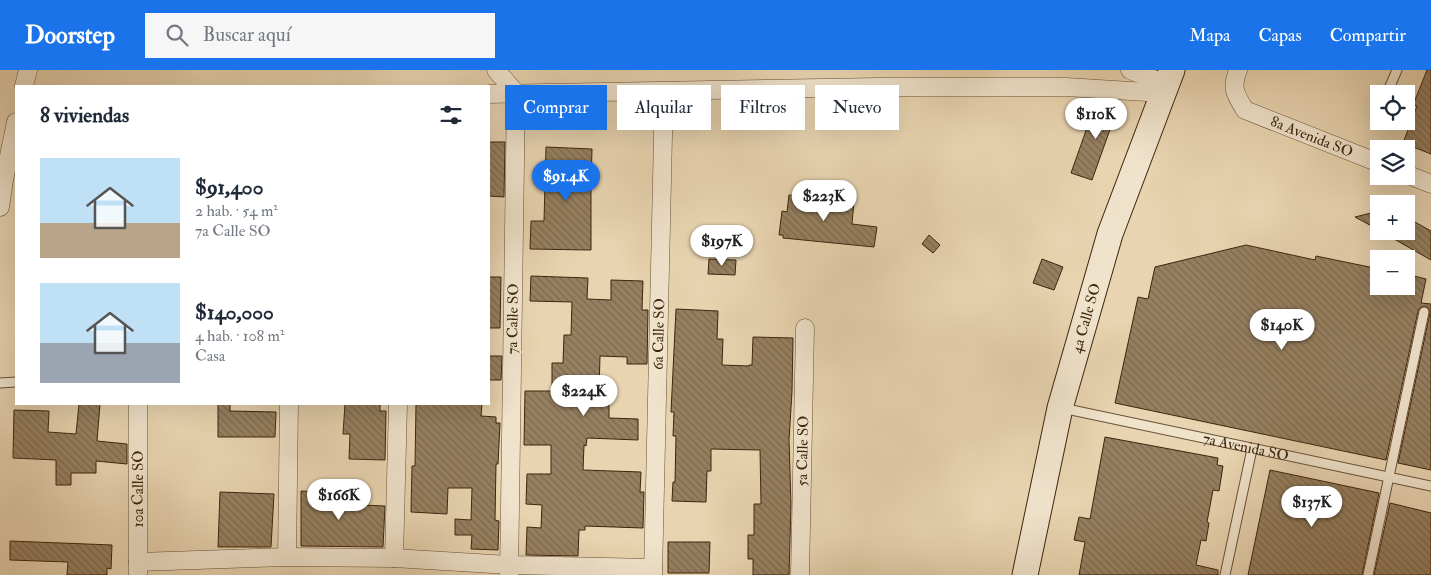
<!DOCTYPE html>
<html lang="es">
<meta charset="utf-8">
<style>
body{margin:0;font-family:"IM FELL Double Pica",serif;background:#f6f6f7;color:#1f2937;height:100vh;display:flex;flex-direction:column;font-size:19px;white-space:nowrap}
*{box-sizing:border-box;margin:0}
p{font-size:16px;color:#747a83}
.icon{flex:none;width:28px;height:28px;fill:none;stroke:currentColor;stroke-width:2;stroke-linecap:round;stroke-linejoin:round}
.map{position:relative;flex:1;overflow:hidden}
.drawer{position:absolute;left:15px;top:15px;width:475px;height:320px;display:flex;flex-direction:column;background:#fff;border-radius:0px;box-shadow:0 5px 20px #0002}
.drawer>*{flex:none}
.hud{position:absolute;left:505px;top:15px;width:475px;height:45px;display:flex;gap:10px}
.controls{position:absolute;left:1370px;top:15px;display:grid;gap:10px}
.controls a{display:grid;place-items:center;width:45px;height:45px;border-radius:0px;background:#fff;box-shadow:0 5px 20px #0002;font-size:25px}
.price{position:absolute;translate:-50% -42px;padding:0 11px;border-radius:18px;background:#fff;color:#222;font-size:16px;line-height:32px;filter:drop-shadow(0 1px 2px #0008)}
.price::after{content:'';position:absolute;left:50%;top:30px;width:15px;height:11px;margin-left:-8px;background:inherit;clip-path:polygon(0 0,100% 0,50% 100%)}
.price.on{background:#1a73e8;color:#fff}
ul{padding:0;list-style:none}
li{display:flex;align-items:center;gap:15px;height:125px;padding:0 25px}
li span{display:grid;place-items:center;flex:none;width:140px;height:100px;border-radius:0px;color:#555}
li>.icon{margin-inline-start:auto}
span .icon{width:60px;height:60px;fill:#fffc;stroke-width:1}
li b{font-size:21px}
h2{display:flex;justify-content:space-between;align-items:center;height:60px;padding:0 25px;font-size:21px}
.chip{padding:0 18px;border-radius:0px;background:#fff;box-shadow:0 5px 20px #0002;font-size:18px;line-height:45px}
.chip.on{background:#1a73e8;color:#fff}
header{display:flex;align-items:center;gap:30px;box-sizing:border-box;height:70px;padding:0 25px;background:#1a73e8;color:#fff}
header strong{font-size:24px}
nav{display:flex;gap:28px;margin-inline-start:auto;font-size:18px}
.search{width:350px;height:45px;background:#f6f6f7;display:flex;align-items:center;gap:12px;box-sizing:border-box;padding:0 18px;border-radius:0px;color:#747a83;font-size:19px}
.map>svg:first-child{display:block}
</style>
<header>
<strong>Doorstep</strong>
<div class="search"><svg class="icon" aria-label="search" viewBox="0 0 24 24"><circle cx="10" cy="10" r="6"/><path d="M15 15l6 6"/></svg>Buscar aquí</div>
<nav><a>Mapa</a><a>Capas</a><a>Compartir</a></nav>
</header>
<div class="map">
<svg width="1431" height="505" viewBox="0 0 1431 505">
<defs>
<pattern id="building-back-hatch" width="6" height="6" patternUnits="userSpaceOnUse" patternTransform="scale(1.25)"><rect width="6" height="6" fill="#968061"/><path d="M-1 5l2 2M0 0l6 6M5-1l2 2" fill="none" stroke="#7c694e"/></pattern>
</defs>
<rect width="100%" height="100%" fill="#e8d4b0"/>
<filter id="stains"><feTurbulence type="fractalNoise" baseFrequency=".004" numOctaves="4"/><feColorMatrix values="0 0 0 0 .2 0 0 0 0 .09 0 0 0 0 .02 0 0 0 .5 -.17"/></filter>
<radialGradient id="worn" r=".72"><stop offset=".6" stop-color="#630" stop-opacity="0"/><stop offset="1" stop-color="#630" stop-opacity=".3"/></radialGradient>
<path fill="url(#building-back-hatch)" stroke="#3e250c" d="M1427 0H1431V84L1403 73 1417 36 1413 35Z
M1118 36 1126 39 1119 57 1112 54 1092 110 1071 103 1094 38Z
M489 72H505L504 127 489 126Z
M546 77 592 79 591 116V180L530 179 531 151H544Z
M789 125 854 132 852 154 877 157 874 177 783 168V165H779L782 141 787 142Z
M1379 141V160L1355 147Z
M1406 147 1431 161V190L1380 161H1406Z
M929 165 940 175 933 183 922 174Z
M1246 175 1315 190 1316 186 1379 199V216H1406V204L1426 209 1421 233 1431 234V400L1398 393 1430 243 1428 238 1425 236 1420 238 1418 241 1386 390 1115 333 1138 227 1148 229 1155 197Z
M709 189 736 190 735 205 708 204Z
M1042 189 1063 197 1054 220 1033 213Z
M531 206 588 208 587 229 611 230V210L643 211 642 240H648L647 294H627V287L600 286 599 322H609V348L638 349V370L587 368 586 376 584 375 583 400 641 402 640 422H644L643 458 585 456V460H579L578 486 526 485 527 457 541 458 542 435 526 434 527 404H551V375H524L525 321H552V293H563L564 265H571L572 232 530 231Z
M489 207H501L500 258H489Z
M676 239 718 241 717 269H723L722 295 749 296V295H752L753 267 793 268 792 322 789 370 791 434 789 505H753V489H748V465H754V434H761L760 380 711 379V401H707L706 432 672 431 673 412H675L676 366H673L674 342H671Z
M489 286H502L501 310H489Z
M79 334H100L97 371 127 374V394L96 391V403H71V415H56V390L13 388 14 340 49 341 48 362 76 364Z
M218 334H230V341L276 342 275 367H218Z
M345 334H380V341H386L385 390 349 389 350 364H343Z
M416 334H482L481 346 496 347V353H500L498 394H496L495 450 499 451 498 480 471 479 472 465H455V449L471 450 472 418H448L447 444 411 442 412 396H415Z
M1105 367 1218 388 1217 395 1223 396 1219 421 1213 420 1207 452 1209 453 1206 471 1201 470 1196 495 1218 500V505H1079L1085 472 1074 470 1079 447 1090 449Z
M1270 400 1379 423 1362 505H1248Z
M319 413 340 415 339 434 385 436 383 477 301 476V421L318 422Z
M220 422 274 424 271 477H218Z
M1390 433 1431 443V505H1374Z
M10 471 112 475 111 499 107 498V505H67L68 492 10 490Z
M668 472H710L709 503H668Z"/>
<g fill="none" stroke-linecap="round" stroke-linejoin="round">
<defs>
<g id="lane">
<path d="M1388 21 1397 0"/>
<path d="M0 313 16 312"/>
<path id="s1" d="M1062 338 1431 416"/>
<path d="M1225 505 1252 379"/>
<path d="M1368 505 1424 242"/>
</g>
<g id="street">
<path d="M496 0 516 23 509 505"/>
<path d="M1130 0 1166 14"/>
<path id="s2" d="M1238 0C1231 18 1235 24 1245 40L1379 93"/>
<path d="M24 16 28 0"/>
<path d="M489 24 879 17H1066L1163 23"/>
<path d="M1406 104 1431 114"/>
<path d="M0 137 4 110 16 52"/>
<path d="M138 334V505"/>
<path d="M287 487 289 334"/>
<path d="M394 488 398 334"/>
<path d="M138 492 287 487 394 488 509 495 653 498"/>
<path id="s3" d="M653 505 664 22"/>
<path id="s4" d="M800 505 805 258"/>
</g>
<g id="secondary">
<path id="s5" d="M1025 505 1060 338 1110 164 1172 0"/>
</g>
</defs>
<use href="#lane" stroke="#685135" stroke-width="11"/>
<use href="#street" stroke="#685135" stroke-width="19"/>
<use href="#secondary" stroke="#3e250c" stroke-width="27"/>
<use href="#lane" stroke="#f0e3cc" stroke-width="9"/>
<use href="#street" stroke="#f0e3cc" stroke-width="18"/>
<use href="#secondary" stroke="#f0e3cc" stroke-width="25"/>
</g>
<g text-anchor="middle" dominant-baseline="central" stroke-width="4" stroke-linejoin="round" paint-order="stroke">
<g font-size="15" fill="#3e250c" stroke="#f0e3cc">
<text stroke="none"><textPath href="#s2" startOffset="115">8a Avenida SO</textPath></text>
<text transform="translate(513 249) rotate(-89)">7a Calle SO</text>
<text stroke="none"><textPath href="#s5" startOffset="264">4a Calle SO</textPath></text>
<text stroke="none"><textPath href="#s3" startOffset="241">6a Calle SO</textPath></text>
<text stroke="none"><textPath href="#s1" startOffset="188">7a Avenida SO</textPath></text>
<text stroke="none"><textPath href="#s4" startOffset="124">5a Calle SO</textPath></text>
<text transform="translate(138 419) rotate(-90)">10a Calle SO</text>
</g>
</g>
<rect width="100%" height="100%" filter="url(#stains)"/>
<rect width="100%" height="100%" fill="url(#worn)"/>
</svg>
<div class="controls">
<a><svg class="icon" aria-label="locate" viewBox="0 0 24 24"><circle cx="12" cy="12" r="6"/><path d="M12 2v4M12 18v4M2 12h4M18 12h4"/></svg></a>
<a><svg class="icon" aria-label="layers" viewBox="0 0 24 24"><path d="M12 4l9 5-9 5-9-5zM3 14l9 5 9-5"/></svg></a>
<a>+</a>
<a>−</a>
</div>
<b class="price" style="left:1096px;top:70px">$110K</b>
<b class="price on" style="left:566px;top:132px">$91.4K</b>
<b class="price" style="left:824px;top:152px">$223K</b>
<b class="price" style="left:722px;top:197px">$197K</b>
<b class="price" style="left:1282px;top:281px">$140K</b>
<b class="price" style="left:584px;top:347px">$224K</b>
<b class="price" style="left:339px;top:451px">$166K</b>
<b class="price" style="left:1312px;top:458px">$137K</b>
<div class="hud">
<a class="chip on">Comprar</a>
<a class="chip">Alquilar</a>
<a class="chip">Filtros</a>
<a class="chip">Nuevo</a>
</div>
<section class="drawer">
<h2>8 viviendas<svg class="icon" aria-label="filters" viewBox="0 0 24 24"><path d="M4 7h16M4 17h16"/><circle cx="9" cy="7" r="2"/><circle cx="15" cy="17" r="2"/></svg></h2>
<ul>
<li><span style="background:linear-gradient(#bfe0f5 65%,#b9a48a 0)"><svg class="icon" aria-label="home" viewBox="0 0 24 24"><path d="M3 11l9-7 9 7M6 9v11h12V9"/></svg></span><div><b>$91,400</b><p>2 hab. · 54 m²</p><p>7a Calle SO</p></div></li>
<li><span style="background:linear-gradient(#bfe0f5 60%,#9aa5b1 0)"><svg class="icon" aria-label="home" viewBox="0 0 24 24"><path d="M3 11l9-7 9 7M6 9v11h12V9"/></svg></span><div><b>$140,000</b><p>4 hab. · 108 m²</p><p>Casa</p></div></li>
</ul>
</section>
</div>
